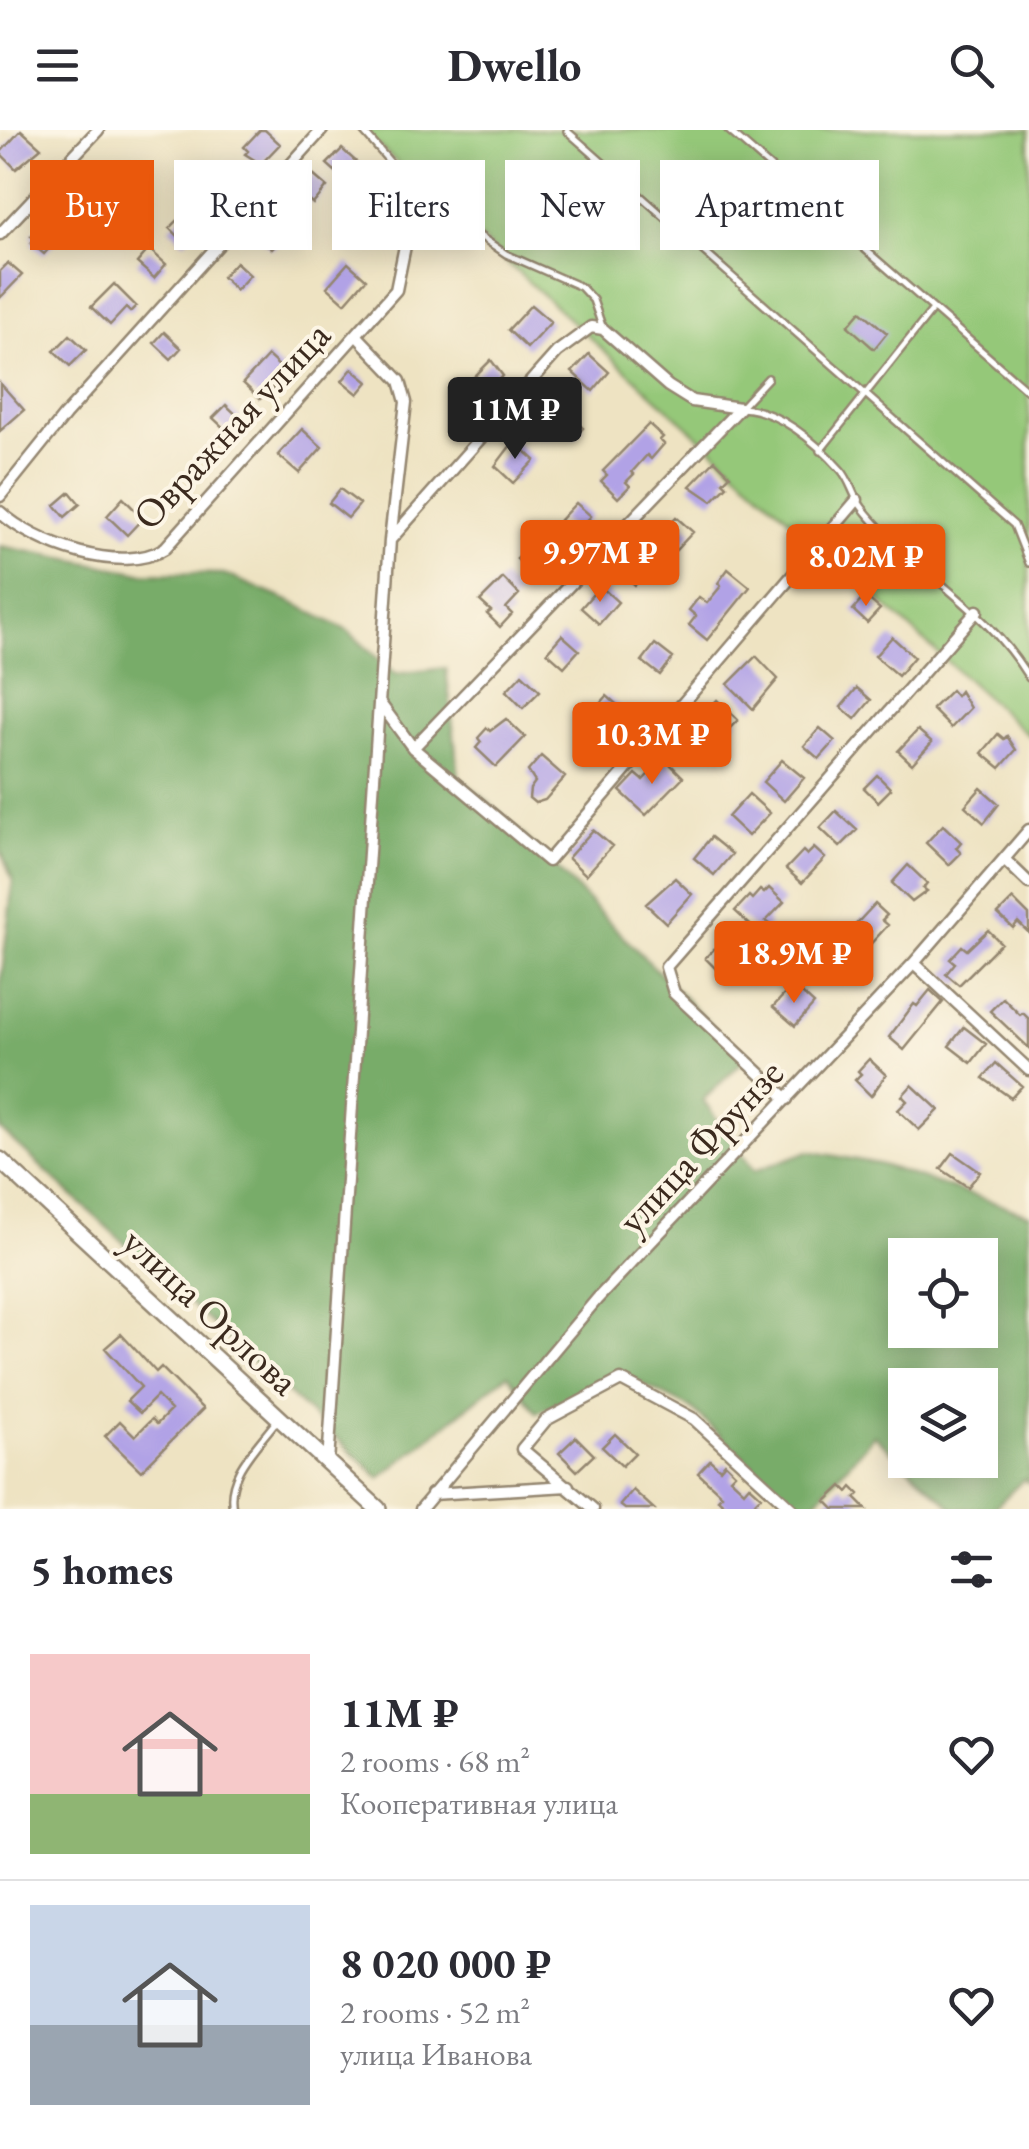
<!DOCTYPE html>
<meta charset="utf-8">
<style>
body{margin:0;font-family:"EB Garamond",serif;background:#f7f7f7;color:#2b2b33;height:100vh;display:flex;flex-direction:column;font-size:38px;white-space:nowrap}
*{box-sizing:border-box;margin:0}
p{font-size:32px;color:#7c7c81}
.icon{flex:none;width:55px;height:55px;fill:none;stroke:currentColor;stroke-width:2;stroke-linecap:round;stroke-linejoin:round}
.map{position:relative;height:1379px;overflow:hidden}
.sheet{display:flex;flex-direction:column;background:#fff;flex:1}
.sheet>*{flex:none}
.banner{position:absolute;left:30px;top:30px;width:970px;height:90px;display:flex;gap:20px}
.buttons{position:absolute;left:888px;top:1108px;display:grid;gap:20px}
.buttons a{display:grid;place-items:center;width:110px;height:110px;border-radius:0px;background:#fff;box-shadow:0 5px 25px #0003;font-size:50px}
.price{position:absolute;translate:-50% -85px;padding:0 22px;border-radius:10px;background:#ea580c;color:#fff;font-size:32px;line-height:65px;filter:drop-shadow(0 2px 5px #0008)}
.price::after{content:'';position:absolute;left:50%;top:60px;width:30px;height:22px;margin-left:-15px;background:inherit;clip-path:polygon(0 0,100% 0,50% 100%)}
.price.current{background:#222;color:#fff}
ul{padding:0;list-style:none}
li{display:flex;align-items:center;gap:30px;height:250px;padding:0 30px}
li+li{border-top:2px solid #e1e1e2}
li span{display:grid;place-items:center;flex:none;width:280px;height:200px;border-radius:0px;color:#555}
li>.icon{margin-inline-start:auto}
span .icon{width:120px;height:120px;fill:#fffc;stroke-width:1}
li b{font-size:42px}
h2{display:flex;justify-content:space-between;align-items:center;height:120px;padding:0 30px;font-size:42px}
.pill{padding:0 35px;border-radius:0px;background:#fff;box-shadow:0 5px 25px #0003;font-size:35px;line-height:90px}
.pill.current{background:#ea580c;color:#fff}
header{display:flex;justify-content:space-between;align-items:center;height:130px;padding:0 30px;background:#fff;font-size:45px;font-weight:700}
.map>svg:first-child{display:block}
</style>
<header><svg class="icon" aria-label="menu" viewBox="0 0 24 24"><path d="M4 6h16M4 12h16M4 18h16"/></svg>Dwello<svg class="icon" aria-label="search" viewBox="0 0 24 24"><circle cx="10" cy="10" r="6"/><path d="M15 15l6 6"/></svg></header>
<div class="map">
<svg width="1029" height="1379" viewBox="0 0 1029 1379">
<rect width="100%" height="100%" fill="#fcf5e5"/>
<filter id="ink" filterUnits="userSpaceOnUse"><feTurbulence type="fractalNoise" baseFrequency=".01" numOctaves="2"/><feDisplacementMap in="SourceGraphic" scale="20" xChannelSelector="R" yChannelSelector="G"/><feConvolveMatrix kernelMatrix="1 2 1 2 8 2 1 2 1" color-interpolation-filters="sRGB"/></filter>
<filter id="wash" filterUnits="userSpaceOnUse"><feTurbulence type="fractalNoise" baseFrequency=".0048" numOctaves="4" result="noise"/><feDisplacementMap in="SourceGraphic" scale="40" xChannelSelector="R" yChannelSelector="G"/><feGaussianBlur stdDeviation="2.25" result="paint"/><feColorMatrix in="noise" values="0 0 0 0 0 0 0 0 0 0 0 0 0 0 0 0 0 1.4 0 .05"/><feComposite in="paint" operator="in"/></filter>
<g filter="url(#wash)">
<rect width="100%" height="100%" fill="#eee3c2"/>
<path fill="#95c879" stroke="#68794c" stroke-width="2.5" d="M361 0H1029V606Z"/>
<path fill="#78ac69" stroke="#5a6b44" stroke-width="2.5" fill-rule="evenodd" d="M0 416 142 443 224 444 291 472 348 501 395 544 446 538 459 647 503 685 745 929 703 970 754 1041 809 1021 879 1034 1029 1084V1353L1024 1349 993 1379H954L874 1305 809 1379H799L692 1279 622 1244 537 1283 508 1244 380 1348 0 999V859L13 751 0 719ZM905 1125H980V1200H905ZM905 1255H980V1330H905Z"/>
<g id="blocks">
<path fill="#b1a2e6" d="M21 0 41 18 16 39 0 23Z
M260 0H265L280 14 261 34 245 24 248 21 244 17Z
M342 19 361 36 346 51 327 34Z
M226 37 243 53 224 73 207 57Z
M312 44 327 57 313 74 298 61Z
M81 56 94 70 76 88 62 75Z
M189 79 203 94 184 112 170 98Z
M272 88 288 102 272 119 256 105Z
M45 91 61 105 44 124 31 113 35 109 31 106Z
M149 119 166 134 154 148 137 133Z
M236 132 250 145 236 160 222 147Z
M8 133 22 145 0 168V141Z
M348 133 366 149 345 173 327 157Z
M114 154 136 176 130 182 126 178 110 195 91 177Z
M531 175 551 192 527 218 508 200Z
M861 181 887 203 874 219 848 196Z
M164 202 181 218 171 229 154 213Z
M70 205 86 220 70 236 54 221Z
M589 224 609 242 593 261 572 242Z
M268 226 291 247 276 262 272 258 260 269 243 253Z
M491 230 503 246 488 262 473 248Z
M352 239 368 252 358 264 342 251Z
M0 253 24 280 0 301Z
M554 265 575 285 572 288 583 298 575 307 560 293 545 308 529 292Z
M226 275 241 289 229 303 213 288Z
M649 294 663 307 660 310 664 314 651 329 647 325 632 342 634 344 626 352 630 356 618 368 601 351 607 345 603 341Z
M302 299 322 317 299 343 278 325Z
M514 311 535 330 513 353 495 336Z
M715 330 730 345 723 352 727 356 712 371 690 356Z
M340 359 360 374 348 388 329 373Z
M70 362 80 374 65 387 55 375Z
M123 368 143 388 127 405 107 386Z
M576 373 591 386 575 404 560 390Z
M676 387 693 402 676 420 659 405Z
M539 409 554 424 542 437 547 443 536 454 523 441 526 438 517 429Z
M637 416 656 433 635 455 617 438Z
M728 439 750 457 707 510 689 495 696 486 689 480 699 467 707 473 721 456 718 453Z
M503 448 519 464 506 478 512 484 500 497 487 484 491 481 480 471Z
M600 456 618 472 599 494 581 478Z
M865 466 880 479 867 493 853 480Z
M562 505 579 520 564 537 547 522Z
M892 507 914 527 898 546 875 526Z
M655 514 673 528 660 545 642 531Z
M756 526 778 549 753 579 728 554Z
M522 544 540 561 523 578 506 561Z
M857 558 871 570 855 589 841 577Z
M951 560 956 566 960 561 970 578 951 598 932 579Z
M607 566 630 586 597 623 574 603Z
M717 570 738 590 714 614 698 597 713 583 709 578Z
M506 589 525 607 496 637 476 618 481 612 478 608 487 598 490 601Z
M820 598 835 611 819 629 804 616Z
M918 600 932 612 912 634 898 621Z
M998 604 1004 609 1007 606 1016 620 1000 638 982 623Z
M541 626 565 647 545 670 535 673 529 668 530 659 535 652 528 641Z
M664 628 683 647 646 685 620 661 636 644 643 650Z
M782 630 804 648 784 671 763 652Z
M877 645 891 659 878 672 864 658Z
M981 658 999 674 984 693 965 676Z
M749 664 770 683 748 706 728 687Z
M836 681 857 700 840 717 820 698Z
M943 695 961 712 956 718 961 723 949 735 926 713Z
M593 700 612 716 586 745 568 728Z
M711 707 732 724 714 745 694 728Z
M814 718 825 728 802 753 786 739 803 721 807 725Z
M908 735 927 753 923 758 927 761 912 772 892 753Z
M675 748 692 764 666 793 646 774Z
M769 758 784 772 766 791 770 794 760 804 735 781 749 766 752 769 760 760 764 763Z
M1013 769 1029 785V803L1018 792 1013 798 998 784Z
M875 774 887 785 882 790 888 795 864 821 846 805Z
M988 800 1001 813 959 855 946 844 955 833 950 829 962 816 967 820Z
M727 806 743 821 721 844 705 828Z
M826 818 849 839 836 853 832 850 827 855 814 843 818 838 813 833Z
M793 855 814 874 795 896 773 877Z
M930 860 943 872 904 920 889 907 914 874 917 876Z
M1003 868 1020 885 1023 883 1029 889V918L990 881Z
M964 897 986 914 971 933 949 916Z
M869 929 886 945 871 966 855 950 861 944 858 941Z
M996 933 1022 956 1011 968 983 948Z
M912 955 939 980 919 1000 898 980 907 971 902 966Z
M953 1023 980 1042 968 1057 941 1039Z
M121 1204 156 1242 161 1237 203 1279 141 1341 105 1306 120 1291 135 1306 152 1289 157 1294 171 1280 157 1266 140 1283 127 1271 141 1257 105 1218Z
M615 1304 635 1323 622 1336 602 1317Z
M576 1307 594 1325 577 1341 559 1323Z
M710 1330 720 1339 725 1333 735 1343 730 1348 744 1361 749 1355 761 1366 755 1372 762 1379H729L718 1369 722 1365 698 1343Z
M842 1356 848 1362 852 1357 859 1364 855 1368 866 1379H834L826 1371Z
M633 1360 654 1379H625L620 1375Z"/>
</g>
</g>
<g filter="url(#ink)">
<use href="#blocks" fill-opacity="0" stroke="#948670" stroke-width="2.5"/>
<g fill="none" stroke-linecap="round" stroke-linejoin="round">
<defs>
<path id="lane" d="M362 0 416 62 506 124 581 157 593 170 602 196
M728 0 1029 262
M567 1 1014 395 1029 433
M740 278C778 279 816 312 841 340 850 350 852 363 859 373 869 388 883 401 895 413 944 459 993 489 1029 548
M740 278 768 248
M820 321 933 179
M233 1379C225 1345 258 1316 277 1290"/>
<path id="street" d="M0 104 98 0
M0 366 65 285 322 0
M0 382C34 414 123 446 165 418L396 160 416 62
M391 409 557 222 591 197 603 199 668 256 692 271 740 278
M379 572 413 618 548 731 857 370
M413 618 740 278
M1004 729 1029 753
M914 833 1029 940
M787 969 674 863 666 837 977 481
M328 1333 390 410 406 272 400 251 357 206
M432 1364 568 1356
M421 1379 597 1169 914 833 1029 700
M593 1379 522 1319 546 1290 621 1250 694 1289 792 1379"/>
<path id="secondary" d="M0 1030 378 1379"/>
</defs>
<use href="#lane" stroke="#948670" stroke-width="10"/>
<use href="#street" stroke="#948670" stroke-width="15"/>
<use href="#secondary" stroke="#948670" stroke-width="20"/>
<use href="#lane" stroke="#fff" stroke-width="5"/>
<use href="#street" stroke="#fff" stroke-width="10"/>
<use href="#secondary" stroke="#fff" stroke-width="15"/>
</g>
</g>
<g text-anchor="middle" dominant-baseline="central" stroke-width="8" stroke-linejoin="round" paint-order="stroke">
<g font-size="40" fill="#3b2a1e" stroke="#fcf5e5">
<text transform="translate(231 295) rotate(-47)">Овражная улица</text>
<text transform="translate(700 1016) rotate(-47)">улица Фрунзе</text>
<text transform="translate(211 1181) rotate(43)">улица Орлова</text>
</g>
</g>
</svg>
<div class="buttons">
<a><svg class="icon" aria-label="locate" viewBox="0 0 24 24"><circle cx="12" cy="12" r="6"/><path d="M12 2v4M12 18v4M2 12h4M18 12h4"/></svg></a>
<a><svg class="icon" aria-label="layers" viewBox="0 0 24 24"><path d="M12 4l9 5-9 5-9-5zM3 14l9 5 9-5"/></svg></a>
</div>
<b class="price current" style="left:515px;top:332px">11M ₽</b>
<b class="price" style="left:600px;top:475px">9.97M ₽</b>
<b class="price" style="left:866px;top:479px">8.02M ₽</b>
<b class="price" style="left:652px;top:657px">10.3M ₽</b>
<b class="price" style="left:794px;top:876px">18.9M ₽</b>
<div class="banner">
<a class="pill current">Buy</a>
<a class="pill">Rent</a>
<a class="pill">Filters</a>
<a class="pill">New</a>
<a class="pill">Apartment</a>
</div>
</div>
<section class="sheet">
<h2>5 homes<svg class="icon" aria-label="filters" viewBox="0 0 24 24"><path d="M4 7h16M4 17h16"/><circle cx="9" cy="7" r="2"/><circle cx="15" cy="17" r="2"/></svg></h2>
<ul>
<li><span style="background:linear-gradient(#f6c9c9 70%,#8fb573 0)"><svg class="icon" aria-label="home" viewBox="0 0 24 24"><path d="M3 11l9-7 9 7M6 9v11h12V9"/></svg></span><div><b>11M ₽</b><p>2 rooms · 68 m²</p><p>Кооперативная улица</p></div><svg class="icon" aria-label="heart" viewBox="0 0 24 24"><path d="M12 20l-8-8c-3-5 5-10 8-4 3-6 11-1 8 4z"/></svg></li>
<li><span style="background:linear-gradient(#c9d6e8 60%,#9aa5b1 0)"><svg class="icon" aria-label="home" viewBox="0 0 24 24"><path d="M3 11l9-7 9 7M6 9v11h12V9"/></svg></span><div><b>8 020 000 ₽</b><p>2 rooms · 52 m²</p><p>улица Иванова</p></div><svg class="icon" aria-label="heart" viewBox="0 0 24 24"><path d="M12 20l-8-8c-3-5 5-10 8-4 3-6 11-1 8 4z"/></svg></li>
</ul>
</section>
